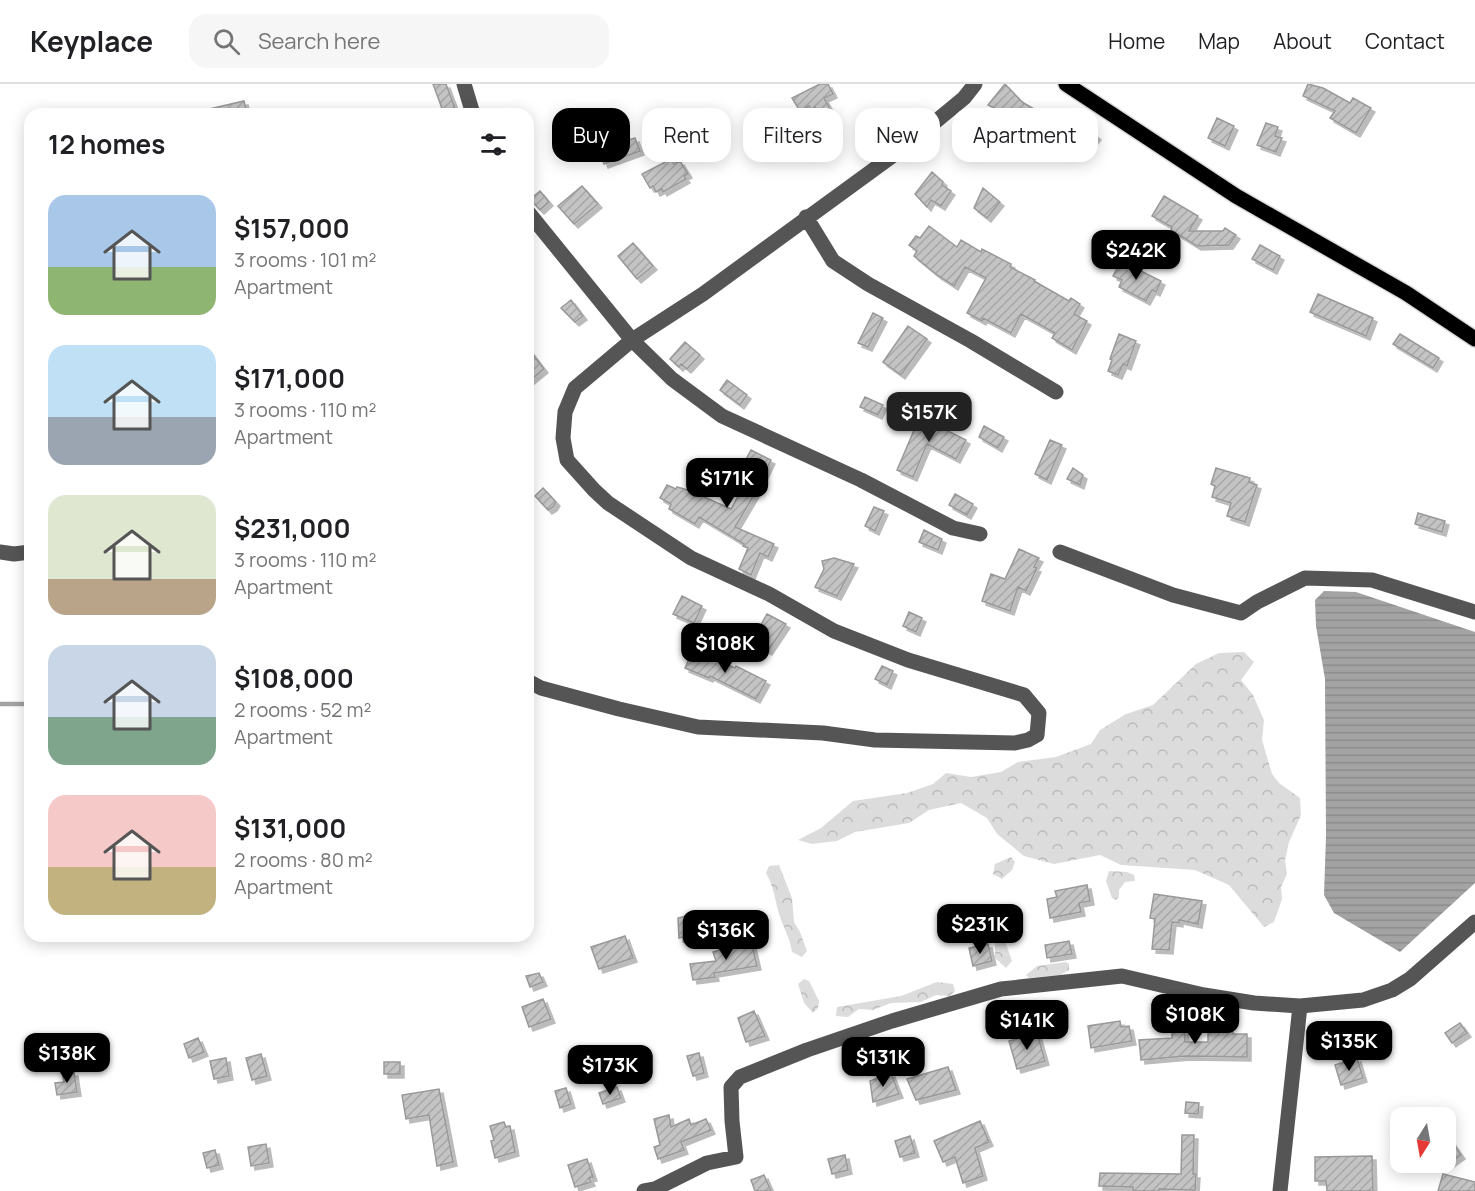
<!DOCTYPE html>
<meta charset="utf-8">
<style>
body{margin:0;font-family:Manrope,sans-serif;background:#f6f6f6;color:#202124;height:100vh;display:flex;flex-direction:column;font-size:22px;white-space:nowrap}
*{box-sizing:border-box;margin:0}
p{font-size:20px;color:#757577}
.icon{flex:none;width:33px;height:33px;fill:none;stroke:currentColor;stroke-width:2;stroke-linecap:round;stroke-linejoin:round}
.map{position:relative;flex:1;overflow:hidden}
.details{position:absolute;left:24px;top:24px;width:510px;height:834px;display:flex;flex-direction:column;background:#fff;border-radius:18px;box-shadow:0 3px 15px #0003}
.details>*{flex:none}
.banner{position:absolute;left:552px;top:24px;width:570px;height:54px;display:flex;gap:12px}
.needle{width:39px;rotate:191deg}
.tools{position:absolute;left:1390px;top:1023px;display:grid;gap:12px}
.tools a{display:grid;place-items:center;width:66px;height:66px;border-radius:12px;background:#fff;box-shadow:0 3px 15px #0003;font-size:30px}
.price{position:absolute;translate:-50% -51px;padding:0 14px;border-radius:12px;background:#000;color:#fff;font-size:20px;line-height:39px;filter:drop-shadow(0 2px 3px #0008)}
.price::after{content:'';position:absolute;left:50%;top:36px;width:18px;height:14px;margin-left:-9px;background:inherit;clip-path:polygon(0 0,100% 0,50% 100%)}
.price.active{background:#222;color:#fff}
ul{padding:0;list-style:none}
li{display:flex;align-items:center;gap:18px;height:150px;padding:0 24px}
li span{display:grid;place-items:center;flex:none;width:168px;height:120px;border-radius:18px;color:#555}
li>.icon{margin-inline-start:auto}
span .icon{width:72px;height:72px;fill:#fffc;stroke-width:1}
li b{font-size:26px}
h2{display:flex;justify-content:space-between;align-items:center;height:72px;padding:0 24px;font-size:26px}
.tag{padding:0 21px;border-radius:18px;background:#fff;box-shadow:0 3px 15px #0003;font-size:21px;line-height:54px}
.tag.active{background:#000;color:#fff}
header{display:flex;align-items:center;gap:36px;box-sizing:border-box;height:84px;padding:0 30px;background:#fff;border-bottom:2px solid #e0e0e0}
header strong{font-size:28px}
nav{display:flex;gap:33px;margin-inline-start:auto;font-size:21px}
.search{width:420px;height:54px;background:#f6f6f6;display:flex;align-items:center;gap:15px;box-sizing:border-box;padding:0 21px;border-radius:18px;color:#757577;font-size:22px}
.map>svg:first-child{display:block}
</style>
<header>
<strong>Keyplace</strong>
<div class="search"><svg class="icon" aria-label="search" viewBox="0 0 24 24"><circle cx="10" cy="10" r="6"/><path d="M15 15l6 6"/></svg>Search here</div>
<nav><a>Home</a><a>Map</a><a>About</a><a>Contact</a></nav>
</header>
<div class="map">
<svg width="1475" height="1107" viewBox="0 0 1475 1107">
<defs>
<pattern id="forest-crowns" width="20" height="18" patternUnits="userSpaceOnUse" patternTransform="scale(1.5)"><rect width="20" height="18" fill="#dcdcdc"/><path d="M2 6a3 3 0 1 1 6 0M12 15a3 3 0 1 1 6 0" fill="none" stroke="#bbb"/></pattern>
<pattern id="water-rules" width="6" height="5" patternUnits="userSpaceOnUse" patternTransform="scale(1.5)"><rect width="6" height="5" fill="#a3a3a3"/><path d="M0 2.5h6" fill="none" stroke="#8b8b8b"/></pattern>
<pattern id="building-hatch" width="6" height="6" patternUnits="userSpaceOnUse" patternTransform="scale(1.5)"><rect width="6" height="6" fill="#c4c4c4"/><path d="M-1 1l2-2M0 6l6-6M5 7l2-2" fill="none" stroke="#a7a7a7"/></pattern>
<filter id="shadow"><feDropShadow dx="4" dy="4" stdDeviation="0" flood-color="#0004"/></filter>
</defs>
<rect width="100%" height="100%" fill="#fff"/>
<path fill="url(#forest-crowns)" d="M1244 568 1254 578 1241 596 1253 611 1264 636 1262 656 1272 690 1279 699 1300 714 1301 731 1289 758 1285 776 1287 790 1281 803 1282 815 1274 838 1264 843 1229 801 1195 786 1121 781 1100 771 1054 780 1024 772 997 750 987 734 961 719 929 726 909 739 855 748 837 757 812 760 798 756 821 744 853 717 907 709 933 700 946 689 971 693 1001 688 1018 678 1056 673 1091 660 1100 646 1126 630 1153 621 1196 580 1219 569Z
M1011 773 1015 778 1012 786 1002 795 993 790 995 780Z
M779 781 792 814 794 838 800 848 807 867 802 873 792 868C790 854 783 843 779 830 775 816 774 803 766 789L769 782Z
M1109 787 1127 788 1134 791 1135 797 1125 798 1119 806V813L1116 816 1112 814 1106 797Z
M1001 842 1011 849 1006 860 1012 877 1006 884 995 874V847Z
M1066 878 1069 880V886L1060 891 1029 894 1026 891 1037 882Z
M804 895 809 897 819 917 818 924 813 929 804 919 798 900Z
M937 898 953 900 955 907 950 912 936 911 921 918 891 919 873 926 859 925 848 933 836 932 837 923 901 912Z"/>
<path fill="url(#water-rules)" d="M1324 507 1356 508 1475 548V799L1400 868 1334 829 1324 811 1326 752 1325 595 1316 542 1315 516Z"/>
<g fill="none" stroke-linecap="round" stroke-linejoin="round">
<path stroke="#a3a3a3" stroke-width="4.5" d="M0 620H30"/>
</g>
<path fill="url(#building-hatch)" stroke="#999" stroke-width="1.5" filter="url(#shadow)" d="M433 0H446L457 30H444Z
M820 0H828L833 10 824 14 830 25 819 31 815 23 811 26 809 22 800 27 792 14Z
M1005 0 1022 18 1034 25 1010 57 1003 53 1014 34 988 21Z
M1308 0 1323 4 1350 19 1353 14 1371 24 1356 49 1330 34 1335 27 1303 12Z
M244 17 247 30H210L209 25Z
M685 29 690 39 659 53 655 44Z
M1217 34 1234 42 1225 62 1208 54Z
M1266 39 1278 43 1275 52 1282 54 1276 68 1257 61Z
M1084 42 1097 52 1085 67 1067 58 1075 43 1081 49Z
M635 54 640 67 604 80 599 66Z
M671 75 674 80 680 77 688 90 684 92 686 95 663 108 662 105 656 108 653 102 650 104 642 90Z
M932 88 943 98 942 101 951 107 941 122 931 116 927 123 915 110Z
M582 102 598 120 574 140 558 122Z
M983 104 1000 118 987 134 974 124Z
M540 107 549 118 540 126 530 115Z
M1164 112 1198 132 1189 147H1223L1225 144 1236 151 1229 161 1197 162 1171 146 1172 143 1152 132Z
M929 142 957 163 961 156 981 168 982 165 1011 180 1010 183 1035 196 1034 197 1069 217 1071 214 1080 220 1074 230 1087 237 1072 266 1052 254 1055 249 1021 230 1011 249 983 234 982 237 967 229 986 194 965 183 954 202 937 191 914 172 917 167 909 161 916 152 920 154Z
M633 159 653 182 637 195 618 172Z
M1260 161 1280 172 1273 186 1252 175Z
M1121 177 1161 197 1156 208 1152 206 1146 217 1119 203 1122 196 1113 192Z
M1318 210 1373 234 1366 252 1310 228Z
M571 216 583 232 575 238 561 224Z
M873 229 883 234 868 263 858 259Z
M908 242 927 255 901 291 883 278Z
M1119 250 1136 257 1127 282 1123 280 1118 291 1108 287 1112 276 1110 275Z
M1400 250 1439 274 1433 284 1393 260Z
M685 258 700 271 687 285 681 280 679 283 670 275Z
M528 264 544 285 528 298Z
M727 296 747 311 740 321 720 306Z
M865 313 883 321 878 331 860 323Z
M924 323 936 328 932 339 966 356 956 375 927 360 913 393 897 386Z
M984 342 1004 353 998 364 979 353Z
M1050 356 1062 361 1047 396 1035 390Z
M751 366 771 376 754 411 735 443 774 460 768 473 760 469 751 491 739 485 748 464 743 462 744 460 699 433 695 440 669 425 671 420 660 414 667 401 676 405 677 403 691 407 731 425 742 405 733 400Z
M1073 384 1083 391 1080 401 1067 395Z
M1216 384 1250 394 1249 398 1257 401 1245 438 1227 432 1231 419 1212 413 1215 402 1211 400Z
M543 404 556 418 553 423 548 426 535 412Z
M955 410 973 420 967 431 949 421Z
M874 423 884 427 875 447 865 442Z
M1418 429 1445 437 1442 448 1415 440Z
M924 446 942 455 938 466 919 458Z
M1019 465 1039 474 1034 483 1037 484 1026 507 1018 503 1010 527 982 517 991 490 1005 495Z
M834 474 854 480 837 512 815 503 824 485 822 477Z
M682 512 702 522 694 539 673 530Z
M909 528 922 534 916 548 903 542Z
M767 530 786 540 768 567 754 560 761 548 758 546Z
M693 565 735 584 736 582 766 597 756 615 710 592 709 594 685 584Z
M882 582 893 587 887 601 875 595Z
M1087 801 1090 817 1079 819 1081 828 1050 834 1047 815 1057 813 1055 807Z
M1154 810 1202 817 1198 840 1179 836V839L1172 838 1169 866 1152 865 1155 835 1150 834Z
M708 827 711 846 679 854 678 834Z
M625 852 633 874 599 885 591 863Z
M751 856 757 882 714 889 715 893 693 896 690 880 716 877 713 868Z
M1069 857 1072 870 1047 874 1045 861Z
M988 860 992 877 973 882 969 864Z
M539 889 543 898 530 903 526 892Z
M543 915 551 935 529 943 522 923Z
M754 927 765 952 746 958 738 934Z
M1120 937 1121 943 1129 942 1132 957 1091 964 1088 942Z
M1184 938 1185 958H1208V947H1233V950H1247V973L1186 972 1141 976 1139 956 1172 954V939Z
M1460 939 1467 949 1452 959 1445 949Z
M1037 949 1045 977 1017 985 1009 957Z
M198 954 204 968 189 974 184 960Z
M699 969 704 989 693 992 687 972Z
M261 970 267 992 252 996 246 974Z
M226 974 229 992 214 995 210 977Z
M1357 974 1363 994 1341 1001 1335 981Z
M384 978H400V990H384Z
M948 983 956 1006 916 1016 907 995Z
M74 988 77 1008 57 1011 55 999 64 998 62 989Z
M891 989 899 1010 873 1018 870 997Z
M617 1003 621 1014 603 1020 599 1009Z
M566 1004 571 1020 560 1024 555 1007Z
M439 1005 453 1078 437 1082 429 1031 406 1035 402 1011Z
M1186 1018 1199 1019 1198 1030 1185 1029Z
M669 1031 671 1043 689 1035 691 1041 706 1035 711 1046 681 1058 684 1066 658 1075 654 1063 660 1061 654 1035Z
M980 1037 989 1058 975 1064 983 1092 963 1099 955 1073 943 1078 934 1057Z
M504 1038 506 1043 510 1042 515 1068 495 1074 491 1057 494 1056 490 1042Z
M1446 1049 1461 1071 1446 1082Z
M1182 1051H1194L1193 1090H1196L1195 1106 1159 1105V1107H1133V1103L1099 1102 1100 1089 1181 1090Z
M910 1052 915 1069 900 1073 895 1057Z
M266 1060 269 1079 251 1082 248 1063Z
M215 1066 219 1081 207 1084 203 1069Z
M845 1071 848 1086 832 1090 828 1075Z
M1372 1072 1373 1107H1327L1326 1097H1315V1073Z
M587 1075 593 1093 589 1094 591 1098 575 1103 568 1081Z
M1443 1090 1475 1098V1107H1438Z
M764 1091 771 1107H755L751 1096Z"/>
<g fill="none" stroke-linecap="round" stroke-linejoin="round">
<defs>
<path id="major" d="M1066 0 1236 112 1406 209 1475 255"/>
</defs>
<use href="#major" stroke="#dbdbdb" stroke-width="18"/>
<path stroke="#555" stroke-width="15" d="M464 0 473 30
M528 128 632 256 672 295 722 332 861 396 953 444 980 450
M806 133 833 177 868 200 971 257 1056 308
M0 468 14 470 30 468
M1060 468 1173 511 1241 529 1257 518 1305 494 1372 496 1475 528
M528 597 541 604 619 625 698 643 823 649 875 656 1015 659 1028 656 1037 651 1039 629 1024 611 908 576 834 547 769 510 691 474 608 419 594 406 567 376 563 354 565 328 575 304 632 256 703 210 906 62 964 14 975 0
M644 1107 655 1105 707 1079 736 1073 732 1037 731 1003 740 993 807 966 892 937 1001 905 1122 892 1204 911 1254 919 1300 922 1363 916 1392 906 1410 895 1475 838
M1280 1107 1300 922"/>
<use href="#major" stroke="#000" stroke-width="15"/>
</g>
</svg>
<div class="tools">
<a><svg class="needle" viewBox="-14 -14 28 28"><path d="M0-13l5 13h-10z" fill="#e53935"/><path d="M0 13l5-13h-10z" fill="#757577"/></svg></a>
</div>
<b class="price" style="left:1136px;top:197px">$242K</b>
<b class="price active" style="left:929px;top:359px">$157K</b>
<b class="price" style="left:727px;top:425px">$171K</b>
<b class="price" style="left:725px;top:590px">$108K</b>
<b class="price" style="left:980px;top:871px">$231K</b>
<b class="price" style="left:726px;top:877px">$136K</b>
<b class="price" style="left:1195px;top:961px">$108K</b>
<b class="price" style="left:1027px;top:967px">$141K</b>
<b class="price" style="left:1349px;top:988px">$135K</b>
<b class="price" style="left:67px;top:1000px">$138K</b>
<b class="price" style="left:883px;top:1004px">$131K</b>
<b class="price" style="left:610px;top:1012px">$173K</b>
<div class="banner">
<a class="tag active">Buy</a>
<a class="tag">Rent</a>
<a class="tag">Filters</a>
<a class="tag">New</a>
<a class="tag">Apartment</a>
</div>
<section class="details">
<h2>12 homes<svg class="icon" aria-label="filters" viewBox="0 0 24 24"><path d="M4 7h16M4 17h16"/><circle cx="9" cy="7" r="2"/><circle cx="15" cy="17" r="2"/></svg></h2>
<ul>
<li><span style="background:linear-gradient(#a9c7e8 60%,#8fb573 0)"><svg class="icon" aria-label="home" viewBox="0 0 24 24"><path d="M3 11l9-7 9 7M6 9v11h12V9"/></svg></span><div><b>$157,000</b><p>3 rooms · 101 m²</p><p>Apartment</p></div></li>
<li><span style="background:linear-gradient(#bfe0f5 60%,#9aa5b1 0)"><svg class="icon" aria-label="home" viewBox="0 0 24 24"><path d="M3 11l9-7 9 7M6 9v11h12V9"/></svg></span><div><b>$171,000</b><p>3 rooms · 110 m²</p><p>Apartment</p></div></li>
<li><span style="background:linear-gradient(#dfe7d0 70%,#b9a48a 0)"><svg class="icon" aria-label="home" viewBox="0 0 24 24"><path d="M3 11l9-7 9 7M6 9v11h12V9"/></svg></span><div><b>$231,000</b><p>3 rooms · 110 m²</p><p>Apartment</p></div></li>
<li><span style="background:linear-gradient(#c9d6e8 60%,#7fa58c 0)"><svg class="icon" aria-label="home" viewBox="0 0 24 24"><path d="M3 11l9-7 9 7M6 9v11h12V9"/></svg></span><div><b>$108,000</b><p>2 rooms · 52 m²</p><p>Apartment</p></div></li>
<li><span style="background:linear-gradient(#f6c9c9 60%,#c2b280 0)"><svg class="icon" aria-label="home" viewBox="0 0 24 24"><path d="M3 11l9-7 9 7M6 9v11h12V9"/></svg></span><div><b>$131,000</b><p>2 rooms · 80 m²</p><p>Apartment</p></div></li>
</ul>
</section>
</div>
